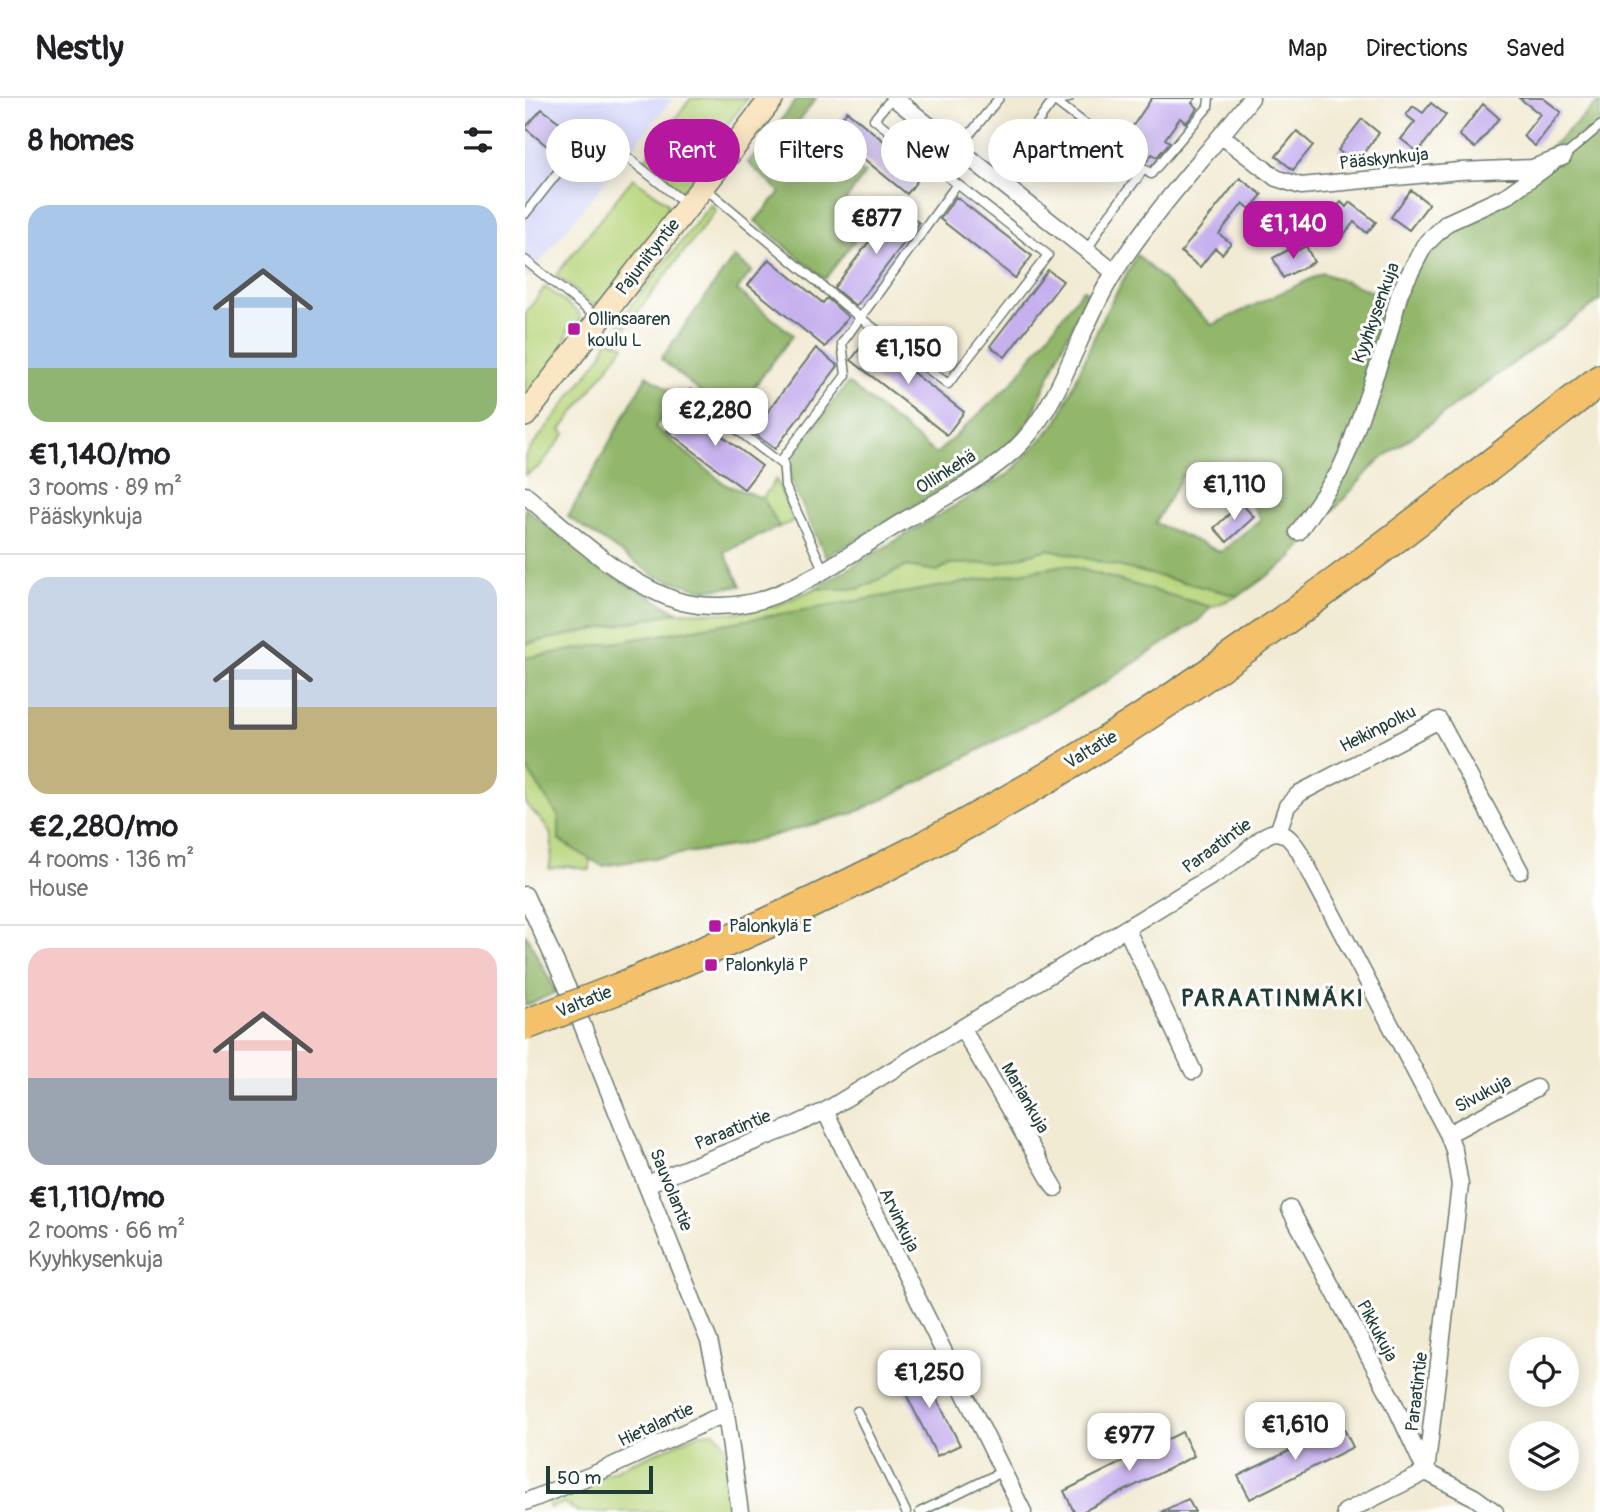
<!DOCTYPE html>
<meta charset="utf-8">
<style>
body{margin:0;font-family:Pangolin,sans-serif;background:#f6f6f6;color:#202124;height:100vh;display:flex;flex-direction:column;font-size:26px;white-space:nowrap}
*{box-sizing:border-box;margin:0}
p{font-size:23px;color:#757577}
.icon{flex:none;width:38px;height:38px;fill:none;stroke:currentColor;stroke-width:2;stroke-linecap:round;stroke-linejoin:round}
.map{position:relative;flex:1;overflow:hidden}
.side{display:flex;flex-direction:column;background:#fff;width:525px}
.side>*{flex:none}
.guide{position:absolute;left:21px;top:21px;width:665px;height:63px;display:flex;gap:14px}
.controls{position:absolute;left:984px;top:1239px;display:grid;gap:14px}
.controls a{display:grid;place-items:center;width:70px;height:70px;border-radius:50%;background:#fff;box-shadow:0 4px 18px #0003;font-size:35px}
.scale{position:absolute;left:21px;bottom:18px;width:107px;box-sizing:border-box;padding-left:7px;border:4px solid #1f3d34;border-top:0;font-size:19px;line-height:24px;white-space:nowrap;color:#1f3d34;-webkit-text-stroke:5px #fff;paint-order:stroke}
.price{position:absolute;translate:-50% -60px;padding:0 16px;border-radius:14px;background:#fff;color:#222;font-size:23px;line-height:46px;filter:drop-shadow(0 2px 4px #0008)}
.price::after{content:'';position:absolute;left:50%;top:42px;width:21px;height:16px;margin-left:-10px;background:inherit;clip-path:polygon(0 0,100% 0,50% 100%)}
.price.on{background:#b5179e;color:#fff}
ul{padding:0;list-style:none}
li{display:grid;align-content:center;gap:14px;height:371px;padding:0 28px}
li+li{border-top:2px solid #e0e0e0}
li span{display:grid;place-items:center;height:217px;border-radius:21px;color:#555}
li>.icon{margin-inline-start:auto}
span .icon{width:126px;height:126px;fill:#fffc;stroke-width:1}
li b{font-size:30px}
h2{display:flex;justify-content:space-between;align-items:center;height:84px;padding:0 28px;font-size:30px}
.chip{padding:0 24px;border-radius:32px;background:#fff;box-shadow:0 4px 18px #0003;font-size:24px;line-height:63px}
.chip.on{background:#b5179e;color:#fff}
header{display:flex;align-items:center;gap:42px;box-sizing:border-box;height:98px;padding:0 35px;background:#fff;border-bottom:2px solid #e0e0e0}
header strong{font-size:33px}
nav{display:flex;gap:38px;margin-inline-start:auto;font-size:24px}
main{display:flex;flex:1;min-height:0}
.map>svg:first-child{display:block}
</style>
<header>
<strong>Nestly</strong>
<nav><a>Map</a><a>Directions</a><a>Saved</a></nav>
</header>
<main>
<section class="side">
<h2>8 homes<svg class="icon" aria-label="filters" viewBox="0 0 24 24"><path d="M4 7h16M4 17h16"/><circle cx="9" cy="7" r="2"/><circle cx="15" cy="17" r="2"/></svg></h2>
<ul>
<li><span style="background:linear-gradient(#a9c7e8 75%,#8fb573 0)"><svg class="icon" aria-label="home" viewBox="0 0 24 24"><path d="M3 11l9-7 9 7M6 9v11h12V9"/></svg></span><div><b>€1,140/mo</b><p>3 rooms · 89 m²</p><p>Pääskynkuja</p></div></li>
<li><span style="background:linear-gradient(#c9d6e8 60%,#c2b280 0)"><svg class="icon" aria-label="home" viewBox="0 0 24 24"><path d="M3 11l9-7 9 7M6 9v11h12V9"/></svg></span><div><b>€2,280/mo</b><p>4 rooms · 136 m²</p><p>House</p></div></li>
<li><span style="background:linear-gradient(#f6c9c9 60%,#9aa5b1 0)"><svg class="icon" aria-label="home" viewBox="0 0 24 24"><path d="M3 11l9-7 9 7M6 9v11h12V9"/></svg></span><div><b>€1,110/mo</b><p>2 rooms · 66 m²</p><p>Kyyhkysenkuja</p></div></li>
</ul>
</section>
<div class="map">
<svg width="1075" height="1414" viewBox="0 0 1075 1414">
<rect width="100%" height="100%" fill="#fff"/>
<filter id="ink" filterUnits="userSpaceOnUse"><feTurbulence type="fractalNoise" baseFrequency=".0143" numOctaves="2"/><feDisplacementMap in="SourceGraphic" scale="14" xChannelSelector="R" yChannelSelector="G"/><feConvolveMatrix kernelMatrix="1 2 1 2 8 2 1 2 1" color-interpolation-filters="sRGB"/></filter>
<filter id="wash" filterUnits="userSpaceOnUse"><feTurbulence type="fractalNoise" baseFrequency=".00686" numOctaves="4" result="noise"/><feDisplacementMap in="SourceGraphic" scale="28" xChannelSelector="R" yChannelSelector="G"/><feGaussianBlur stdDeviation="1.57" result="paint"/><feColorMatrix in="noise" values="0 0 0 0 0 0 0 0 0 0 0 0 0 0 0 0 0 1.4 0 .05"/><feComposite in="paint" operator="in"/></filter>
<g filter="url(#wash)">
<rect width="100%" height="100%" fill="#f2ebd4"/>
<path fill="#d5d8f9" d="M0 0H148L0 182Z"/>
<path fill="#b8d57b" stroke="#6c8958" stroke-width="2" d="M166 0H223L202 27 198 48 167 89 159 93 150 92 117 66Z
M108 80 143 105 142 121 77 205 66 207 31 177Z
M186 106 191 112 100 230 93 224Z
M20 189 54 215 55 222 43 232 37 256 0 304V216Z
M83 240 99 248 36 332 40 336 14 369 0 377V358L77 257Z
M251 381 269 423 254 429 238 400Z
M524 451 714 498 686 509 541 467 0 560V546L153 514 211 515 253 507 289 491H333L382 468 412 473 425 466 473 465Z
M0 668 34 719V742L65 761V772L43 768 24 771C32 733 25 732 0 705Z
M189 1334 196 1340 200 1349 211 1414H52L40 1405 25 1410 22 1402 176 1335Z"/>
<path fill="#92b66b" stroke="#587a50" stroke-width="2" fill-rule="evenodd" d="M273 0H291L274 23 340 76 320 103 345 122 300 181 230 123 255 94 223 65Z
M1075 3V202L851 365 762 464 714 498 524 451 473 465 425 466 412 473 382 468 333 491H289L485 375 533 323 578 219 612 157 687 227 798 175 862 199 886 159 946 123ZM706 372 736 421 696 454 630 425 657 378Z
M209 159 227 173 212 192 268 237 206 320 136 261Z
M558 191 566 198 542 238 506 320 483 349 438 379 301 459 265 381 264 361 323 285 411 356 487 285Z
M122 277 154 299 130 329 201 387 238 400 254 429 199 454 216 488 180 492 132 479 43 419Z
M0 410 86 477 153 514 0 546Z
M541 467 686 509 673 523 579 585 394 684 329 715 214 747 77 768 34 742V719L0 668V560Z
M0 835 31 894 0 908Z"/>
<g id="blocks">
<path fill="#c6b0ee" d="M627 0H671L667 5 673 10 661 25 655 20 640 41 645 44 632 59 627 56 621 64 599 47 602 43 599 41Z
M994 0H1018L1036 14 1010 48 998 38 1015 16Z
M906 5 921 17 893 54 876 41 890 24 881 17 888 8 898 15Z
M958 6 974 20 950 50 934 37Z
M17 11 38 27 22 48 0 30Z
M322 13 398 75 382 96 306 34Z
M837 21 854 35 830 66 813 52Z
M772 33 788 47 768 72 751 58Z
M715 80 737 97 725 111 718 105 694 136 706 145 697 156 690 150 675 169 656 154Z
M886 92 904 106 884 132 866 119Z
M431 99 507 158 490 180 415 121Z
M816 104 821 109 825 104 851 124 842 135 829 124 817 139 799 125Z
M371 108 394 125 331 208 309 190Z
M781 148 789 164 758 180 748 160 765 151 767 155Z
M244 161 298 205 302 200 323 219 300 249 223 187Z
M523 172 538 183 480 259 465 248Z
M343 240 439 314 422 337 326 262Z
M291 250 313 268 250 351 227 334Z
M160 310 237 368 219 391 142 333Z
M696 375 715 393 703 405 684 387Z
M716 405 729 419 702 444 689 430Z
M395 1267 435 1347 412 1358 372 1278Z
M817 1327 828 1349 725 1401 713 1378Z
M657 1334 669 1358 557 1414H549L539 1393Z
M663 1401 670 1414H636Z"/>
</g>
</g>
<g filter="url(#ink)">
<use href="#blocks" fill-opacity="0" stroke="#697a6c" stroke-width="2"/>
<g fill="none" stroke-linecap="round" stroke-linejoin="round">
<defs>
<path id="lane" d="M526 0 626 76 683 9 684 0
M432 52 474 0
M1038 59 1075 28
M470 82 529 2 544 0
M180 90 334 219 423 286 523 157 349 21 367 0
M0 116 67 31 161 106
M562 153 576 128 619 71
M0 162 73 220
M166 296 259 368
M298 471 260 388 258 360 321 277 317 245 432 86
M332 1313 381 1414
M395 1414 476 1374"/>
<path id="street" d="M369 0 589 174
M697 38 751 80 776 88 935 73 1007 70 1038 59
M0 397C44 433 101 488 157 504 181 510 212 509 236 502 285 486 331 452 375 425 415 401 466 378 498 343 540 296 555 228 589 175 627 115 682 57 726 0
M773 434 814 374 823 354 862 243 875 194 899 148 922 125 981 98 1027 65
M753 734 762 708 775 695 914 622 995 773
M0 797 42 889 184 1243 201 1315 215 1414
M601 830 668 973
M437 930 530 1090
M300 1013 498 1414
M923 1036 1011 990
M122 1086 266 1029 300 1013 692 775C700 770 708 764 716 758 739 739 752 718 774 753L923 1036 929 1052 935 1087 901 1374
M765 1111 868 1303 901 1374
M901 1374 949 1399 970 1414
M0 1404 74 1374 201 1315
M820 1414 901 1374"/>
<path id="secondary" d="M0 317 247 0"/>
<path id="highway" d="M100 888C267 817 432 739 585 641 756 532 915 406 1075 282"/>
</defs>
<use href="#lane" stroke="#697a6c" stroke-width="11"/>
<use href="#street" stroke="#697a6c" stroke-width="19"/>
<use href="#secondary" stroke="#697a6c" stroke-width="26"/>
<use href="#highway" stroke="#697a6c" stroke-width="33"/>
<use href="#lane" stroke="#fff" stroke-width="8"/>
<use href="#street" stroke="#fff" stroke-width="16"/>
<use href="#secondary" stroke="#fbe6c3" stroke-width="23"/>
<use href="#highway" stroke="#f4c16a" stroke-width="30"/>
<defs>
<path id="highway-bridge" d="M0 927 100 888"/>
</defs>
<use href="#highway-bridge" stroke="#697a6c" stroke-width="33" stroke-linecap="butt"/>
<use href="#highway-bridge" stroke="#f4c16a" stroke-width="30"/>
</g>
</g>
<g fill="#b5179e" stroke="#fff" stroke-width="2.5">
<rect x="42" y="224" width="14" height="14" rx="3.5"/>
<rect x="183" y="821" width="14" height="14" rx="3.5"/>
<rect x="179" y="860" width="14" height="14" rx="3.5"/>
</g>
<g text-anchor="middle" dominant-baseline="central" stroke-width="6" stroke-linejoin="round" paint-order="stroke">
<g font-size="18" fill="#1f3d34" stroke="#fff">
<text transform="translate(859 61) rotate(-6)">Pääskynkuja</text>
<text transform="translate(123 159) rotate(-52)">Pajuniityntie</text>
<text transform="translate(851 215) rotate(-70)">Kyyhkysenkuja</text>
<text transform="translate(421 374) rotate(-32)">Ollinkehä</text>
<text transform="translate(853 631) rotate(-27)">Heikinpolku</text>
<text transform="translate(566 652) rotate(-31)">Valtatie</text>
<text transform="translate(692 748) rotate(-36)">Paraatintie</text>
<text transform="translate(59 904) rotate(-22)">Valtatie</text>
<text transform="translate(958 996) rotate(-28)">Sivukuja</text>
<text transform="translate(500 1000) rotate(60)">Mariankuja</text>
<text transform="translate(208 1032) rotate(-22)">Paraatintie</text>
<text transform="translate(146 1092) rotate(68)">Sauvolantie</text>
<text transform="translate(374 1122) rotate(64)">Arvinkuja</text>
<text transform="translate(852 1233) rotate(62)">Pikkukuja</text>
<text transform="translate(892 1294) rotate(-83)">Paraatintie</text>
<text transform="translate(131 1327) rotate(-25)">Hietalantie</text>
</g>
<g font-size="18" fill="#1f3d34" stroke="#fff" text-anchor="start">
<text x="63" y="221">Ollinsaaren<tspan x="63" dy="21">koulu L</tspan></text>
<text x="204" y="828">Palonkylä E</text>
<text x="200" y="867">Palonkylä P</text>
</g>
<g font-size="24" font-weight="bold" letter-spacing="2" fill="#1f3d34" stroke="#fff">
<text x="748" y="900">PARAATINMÄKI</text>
</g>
</g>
</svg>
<div class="controls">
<a><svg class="icon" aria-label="locate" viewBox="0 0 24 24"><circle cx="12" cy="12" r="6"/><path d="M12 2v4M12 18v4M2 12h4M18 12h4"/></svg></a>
<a><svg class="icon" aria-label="layers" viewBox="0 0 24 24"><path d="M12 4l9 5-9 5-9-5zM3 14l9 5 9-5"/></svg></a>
</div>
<div class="scale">50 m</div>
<b class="price" style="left:351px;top:158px">€877</b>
<b class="price on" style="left:768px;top:163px">€1,140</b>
<b class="price" style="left:383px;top:288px">€1,150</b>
<b class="price" style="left:190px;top:350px">€2,280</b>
<b class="price" style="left:709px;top:424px">€1,110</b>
<b class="price" style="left:404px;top:1312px">€1,250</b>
<b class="price" style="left:770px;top:1364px">€1,610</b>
<b class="price" style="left:604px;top:1375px">€977</b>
<div class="guide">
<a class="chip">Buy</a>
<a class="chip on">Rent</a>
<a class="chip">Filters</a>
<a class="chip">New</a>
<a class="chip">Apartment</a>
</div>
</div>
</main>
